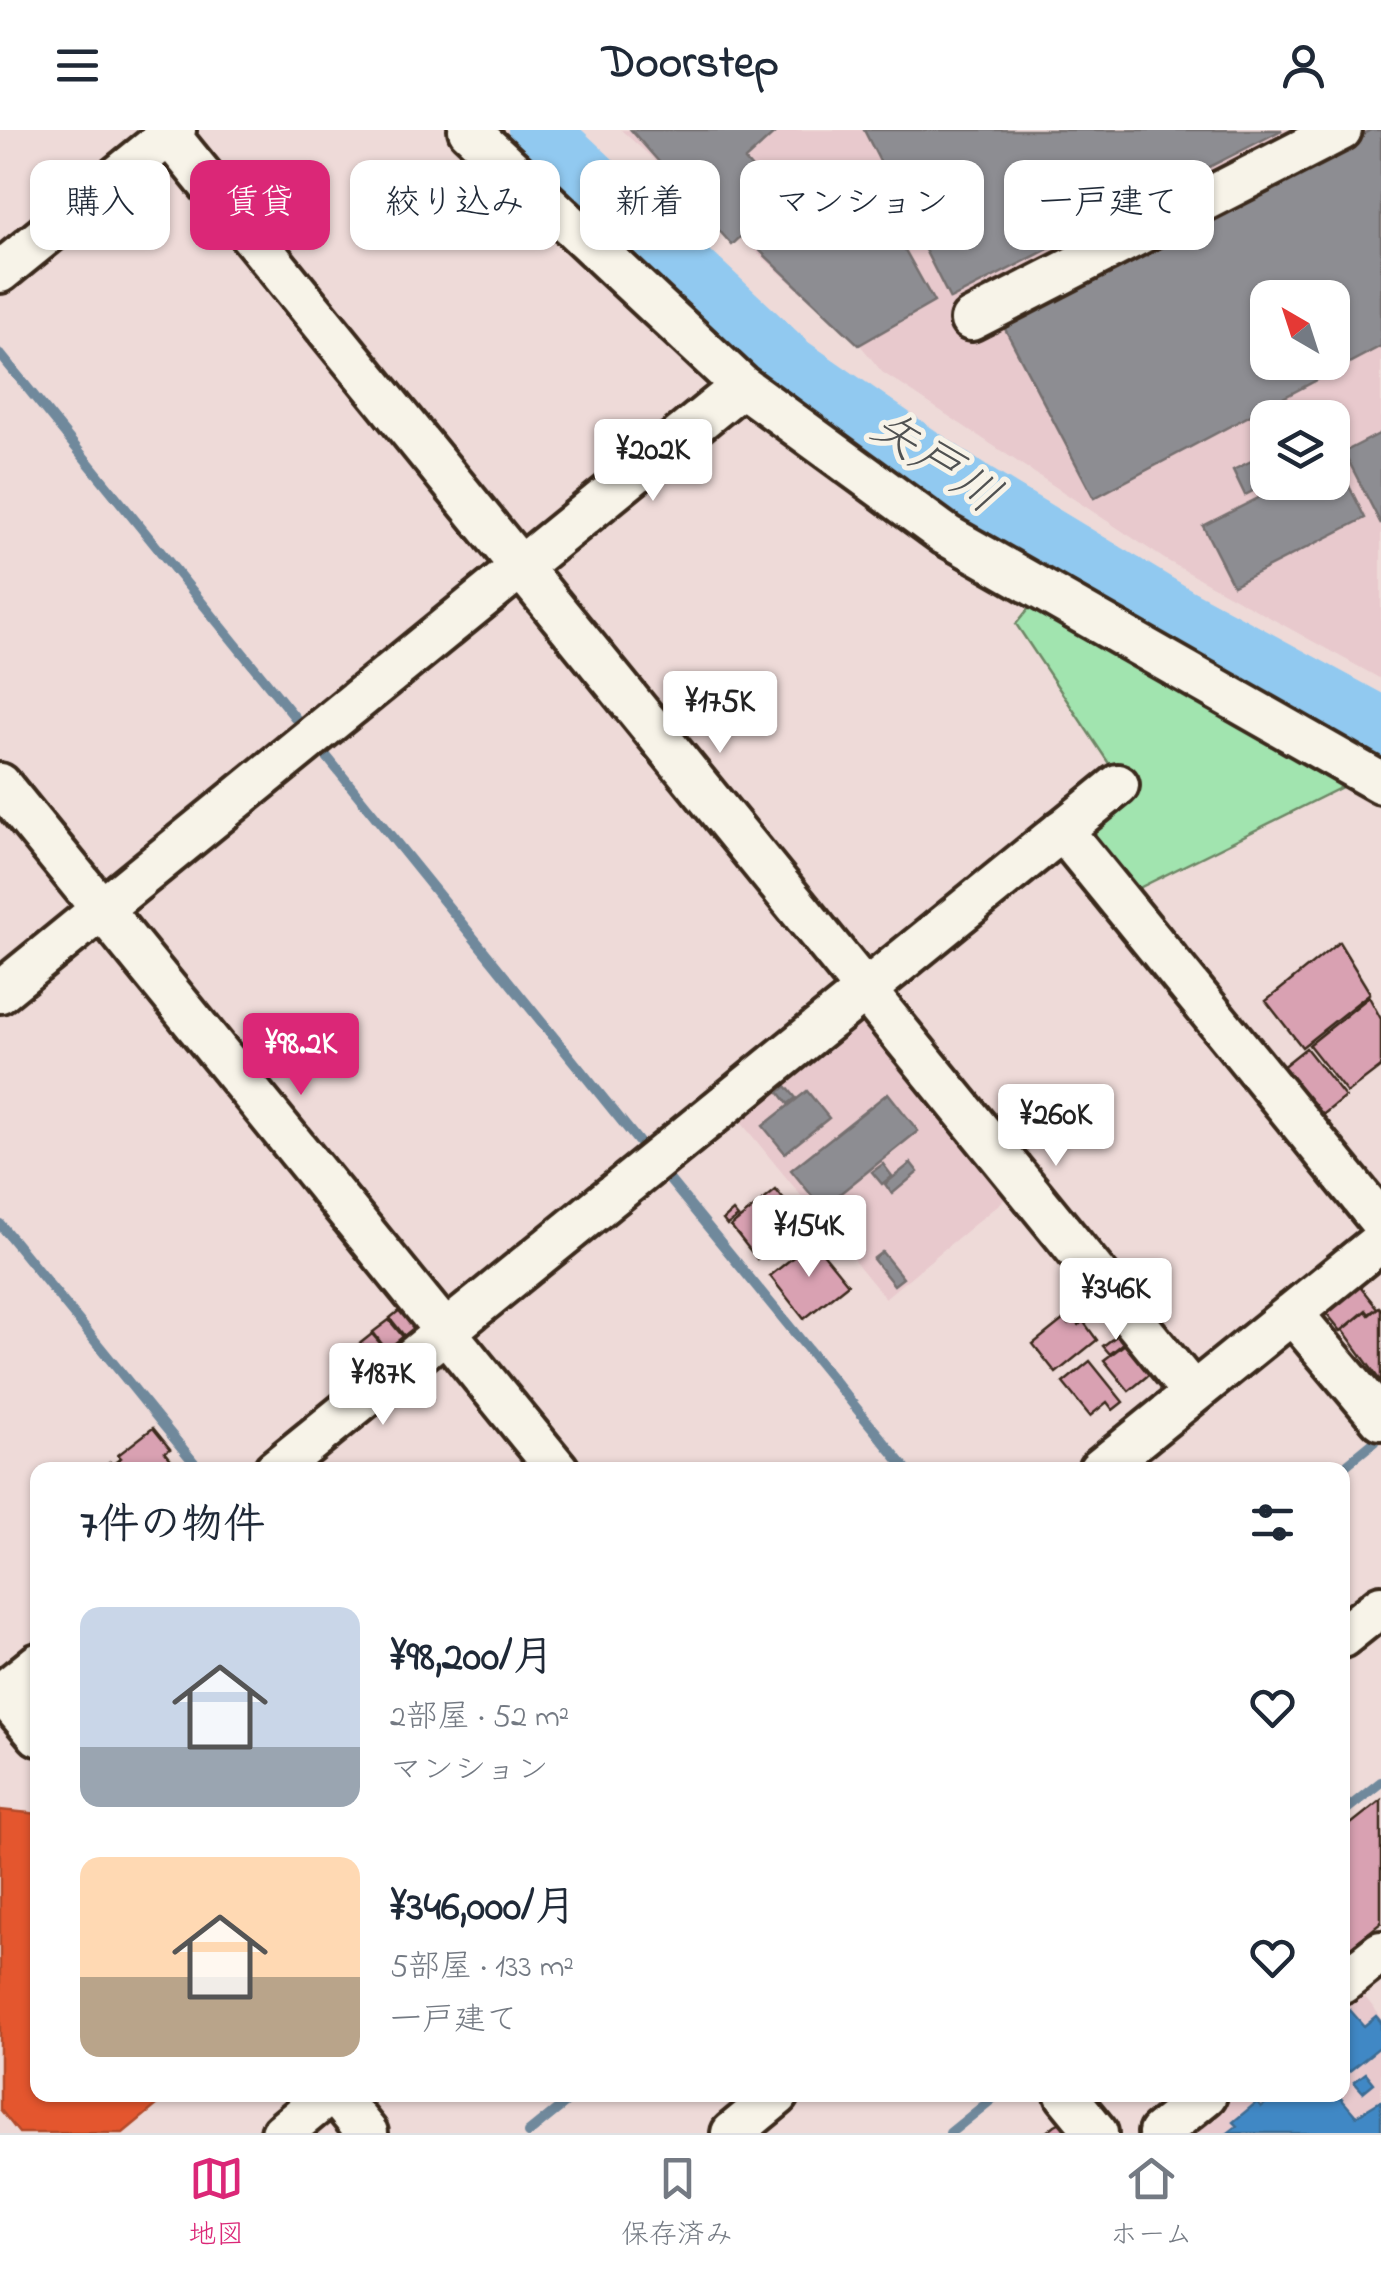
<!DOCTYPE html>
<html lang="ja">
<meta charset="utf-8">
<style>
body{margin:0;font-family:"Indie Flower","Klee One",sans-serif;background:#f6f6f7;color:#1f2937;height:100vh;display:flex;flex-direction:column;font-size:38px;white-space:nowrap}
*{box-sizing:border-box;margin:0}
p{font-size:32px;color:#747a83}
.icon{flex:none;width:55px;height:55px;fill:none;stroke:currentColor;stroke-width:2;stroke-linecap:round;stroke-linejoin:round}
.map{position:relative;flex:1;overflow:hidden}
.details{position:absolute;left:30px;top:1332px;width:1320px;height:640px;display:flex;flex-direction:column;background:#fff;border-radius:20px;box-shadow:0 2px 8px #0004}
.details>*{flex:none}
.hud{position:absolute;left:30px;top:30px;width:1322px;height:90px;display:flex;gap:20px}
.needle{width:65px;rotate:321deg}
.controls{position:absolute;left:1250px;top:150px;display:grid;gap:20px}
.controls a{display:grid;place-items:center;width:100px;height:100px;border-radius:20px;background:#fff;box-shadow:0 2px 8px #0004;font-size:50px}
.price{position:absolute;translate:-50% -85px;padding:0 22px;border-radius:10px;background:#fff;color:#222;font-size:32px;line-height:65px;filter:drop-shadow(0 2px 5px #0008)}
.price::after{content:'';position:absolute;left:50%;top:60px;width:30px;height:22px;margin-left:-15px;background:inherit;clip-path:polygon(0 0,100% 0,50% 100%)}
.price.selected{background:#db2777;color:#fff}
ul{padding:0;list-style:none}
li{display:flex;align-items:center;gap:30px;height:250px;padding:0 50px}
li span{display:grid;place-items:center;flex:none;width:280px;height:200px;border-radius:20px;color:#555}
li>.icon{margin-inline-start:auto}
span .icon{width:120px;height:120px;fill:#fffc;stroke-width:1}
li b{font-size:42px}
h2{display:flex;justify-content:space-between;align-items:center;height:120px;padding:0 50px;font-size:42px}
.tag{padding:0 35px;border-radius:20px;background:#fff;box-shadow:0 2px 8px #0004;font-size:35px;line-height:90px}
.tag.selected{background:#db2777;color:#fff}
header{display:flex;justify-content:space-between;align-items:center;height:130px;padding:0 50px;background:#fff;font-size:45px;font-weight:700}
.tab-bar{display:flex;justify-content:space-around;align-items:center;height:140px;border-top:2px solid #e0e1e3;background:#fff;font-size:28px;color:#747a83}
.tab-bar a{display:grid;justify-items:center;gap:5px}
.tab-bar .selected{color:#db2777}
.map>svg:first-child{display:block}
</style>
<header><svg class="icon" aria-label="menu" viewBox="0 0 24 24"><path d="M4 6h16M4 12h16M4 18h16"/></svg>Doorstep<svg class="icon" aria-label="person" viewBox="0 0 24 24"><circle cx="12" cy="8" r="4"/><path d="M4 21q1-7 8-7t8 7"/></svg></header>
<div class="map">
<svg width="1381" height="2003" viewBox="0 0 1381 2003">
<rect width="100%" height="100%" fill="#eedad8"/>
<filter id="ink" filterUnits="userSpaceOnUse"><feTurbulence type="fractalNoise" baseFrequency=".01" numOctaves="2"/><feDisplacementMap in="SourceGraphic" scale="20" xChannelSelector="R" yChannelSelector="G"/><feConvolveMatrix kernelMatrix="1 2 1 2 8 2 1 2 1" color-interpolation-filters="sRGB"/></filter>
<g filter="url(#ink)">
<path fill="#e8c9cd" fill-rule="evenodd" d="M621 0H1381V549L1166 430 882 242 861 216ZM1268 168H1332V232H1268ZM1268 288H1332V352H1268Z
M860 877 1016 1060 885 1168 731 980Z
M1361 1862 1381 1887V2003H1191L1237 1965H1342L1343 1878Z"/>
<path fill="#a1e4af" stroke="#6e8766" stroke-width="2.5" d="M1038 467 1358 649 1125 765 1074 703 1113 647 1110 635 1016 494Z"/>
<path fill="#e4572e" stroke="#b14a29" stroke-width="2.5" d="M0 1680 38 1684V1965H169L123 2003H19L0 1979Z"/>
<path fill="#3f88c5" stroke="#3e6c93" stroke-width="2.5" d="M1350 1880 1364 1896 1376 1886 1381 1892V1916L1342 1947V1886Z
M1366 1943 1374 1953 1363 1962 1354 1952Z
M1277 1965H1338L1356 1986 1381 1971V2003H1228L1237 1996 1233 1992 1257 1972 1261 1977Z"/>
<path fill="#8d8d92" stroke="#746f6f" stroke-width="2.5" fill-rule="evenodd" d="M631 0H778L745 30 774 63 743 90 750 98 732 115Z
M864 0H1282L950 169Z
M1371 0H1381V216L1094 368 1003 195ZM1268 168H1332V232H1268Z
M838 48 850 70 871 59 934 172 859 215 756 117 777 106 766 88Z
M1381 303V394L1344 322Z
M1268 323 1270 352 1245 365 1233 340Z
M1336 330 1365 388 1233 455 1203 396 1290 352H1332V331Z
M786 956 796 968 788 974 779 962Z
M807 961 829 988 785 1023 763 996Z
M888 963 918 1001 822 1078 791 1040Z
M911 1033 918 1042 892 1064 885 1054Z
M883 1034 892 1046 882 1054 872 1042Z
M882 1122 903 1148 894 1155 873 1129Z"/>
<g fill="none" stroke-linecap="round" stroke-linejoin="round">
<path stroke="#6f899c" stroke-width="10" d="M0 224 302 596
M319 617 646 1021
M663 1042 907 1340
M0 1094 200 1340
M1340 1340 1374 1312
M1342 1683 1381 1652
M528 2003 575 1965
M950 2003 997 1965"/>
<path stroke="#91c9f0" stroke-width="60" d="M538 0 790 236 967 359 1177 486 1381 597"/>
</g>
<path fill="#d9a1b2" stroke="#3b2a1e" stroke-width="2.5" d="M1339 812 1370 863 1302 917 1266 871Z
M1369 867 1381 889V937L1347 963 1309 915Z
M1306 918 1345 967 1315 991 1276 942Z
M776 1060 802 1092 757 1129 731 1096Z
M733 1081 738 1087 727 1095 723 1090Z
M813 1111 848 1154 804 1189 770 1146Z
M1357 1153 1377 1178 1369 1184 1366 1180 1341 1201 1324 1180Z
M1379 1177 1381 1179V1252L1343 1200 1366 1181 1369 1185Z
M401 1179 417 1199 406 1208 390 1188Z
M1064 1189 1068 1194 1074 1189 1079 1195 1083 1191 1097 1210 1056 1243 1033 1214Z
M389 1190 404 1208 387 1221 373 1202Z
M1123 1201 1129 1209 1110 1224 1103 1216Z
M372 1204 386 1220 361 1240 348 1223Z
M1133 1208 1157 1238 1129 1261 1104 1230Z
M1090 1231 1123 1272 1113 1280 1107 1272 1090 1286 1063 1253Z
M153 1298 170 1319 165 1322 178 1338 175 1340H100L110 1332 112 1335 121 1328 118 1325Z
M1381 1670V1793L1342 1824V1701Z
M1065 1990 1075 2003H1045L1055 1995Z"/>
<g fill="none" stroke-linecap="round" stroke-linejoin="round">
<defs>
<path id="minor" d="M165 0 1193 1263
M469 0 742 256 946 405 1381 653
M0 142 175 0
M971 190 1341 0
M0 654 558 1340
M1062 700 1381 1092
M0 862 742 256
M1292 1183 1381 1289
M275 1340 1118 655
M1099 1340 1381 1111
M1342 1507 1381 1476
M0 1560 38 1605
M2 1563 38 1534
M1342 1853 1381 1822
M336 1965 367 2003
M1066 1965 1097 2003
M282 2003 328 1965
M732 2003 778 1965
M1159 2003 1206 1965"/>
</defs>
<use href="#minor" stroke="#3b2a1e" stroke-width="48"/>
<use href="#minor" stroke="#f7f3e8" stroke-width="40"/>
</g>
</g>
<g text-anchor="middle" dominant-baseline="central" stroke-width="10" stroke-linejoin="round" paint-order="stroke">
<g font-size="48" font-style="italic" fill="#505252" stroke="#f7f3e8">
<text transform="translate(934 334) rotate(34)">矢戸川</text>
</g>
</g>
</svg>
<div class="controls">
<a><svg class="needle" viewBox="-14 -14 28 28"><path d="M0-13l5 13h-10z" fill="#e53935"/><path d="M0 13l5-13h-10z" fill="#747a83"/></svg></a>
<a><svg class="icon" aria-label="layers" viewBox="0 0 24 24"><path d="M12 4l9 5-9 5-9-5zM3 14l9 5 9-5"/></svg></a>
</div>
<b class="price" style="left:653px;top:374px">¥202K</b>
<b class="price" style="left:720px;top:626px">¥175K</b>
<b class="price selected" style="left:301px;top:968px">¥98.2K</b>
<b class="price" style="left:1056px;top:1039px">¥260K</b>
<b class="price" style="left:809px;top:1150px">¥154K</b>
<b class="price" style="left:1116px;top:1213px">¥346K</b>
<b class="price" style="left:383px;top:1298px">¥187K</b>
<div class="hud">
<a class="tag">購入</a>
<a class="tag selected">賃貸</a>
<a class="tag">絞り込み</a>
<a class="tag">新着</a>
<a class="tag">マンション</a>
<a class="tag">一戸建て</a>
</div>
<section class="details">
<h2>7件の物件<svg class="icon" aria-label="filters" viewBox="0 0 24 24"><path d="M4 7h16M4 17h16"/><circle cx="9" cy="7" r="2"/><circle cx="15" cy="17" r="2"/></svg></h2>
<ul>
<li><span style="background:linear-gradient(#c9d6e8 70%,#9aa5b1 0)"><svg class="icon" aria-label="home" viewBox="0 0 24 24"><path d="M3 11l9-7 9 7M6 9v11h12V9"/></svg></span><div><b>¥98,200/月</b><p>2部屋 · 52 m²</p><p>マンション</p></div><svg class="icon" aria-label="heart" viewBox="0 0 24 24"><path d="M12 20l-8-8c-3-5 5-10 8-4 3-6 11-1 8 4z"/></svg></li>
<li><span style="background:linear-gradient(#ffd9b3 60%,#b9a48a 0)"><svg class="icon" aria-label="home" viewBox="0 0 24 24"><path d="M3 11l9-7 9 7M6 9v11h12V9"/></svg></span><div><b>¥346,000/月</b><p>5部屋 · 133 m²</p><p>一戸建て</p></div><svg class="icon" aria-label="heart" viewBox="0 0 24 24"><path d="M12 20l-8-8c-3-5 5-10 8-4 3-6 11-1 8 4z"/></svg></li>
</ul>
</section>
</div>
<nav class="tab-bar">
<a class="selected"><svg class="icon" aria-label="map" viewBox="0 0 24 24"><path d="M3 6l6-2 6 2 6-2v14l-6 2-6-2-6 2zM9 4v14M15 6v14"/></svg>地図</a>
<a><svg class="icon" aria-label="saved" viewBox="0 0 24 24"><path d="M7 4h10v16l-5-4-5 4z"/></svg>保存済み</a>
<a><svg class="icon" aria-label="home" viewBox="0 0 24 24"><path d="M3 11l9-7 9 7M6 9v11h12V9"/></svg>ホーム</a>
</nav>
